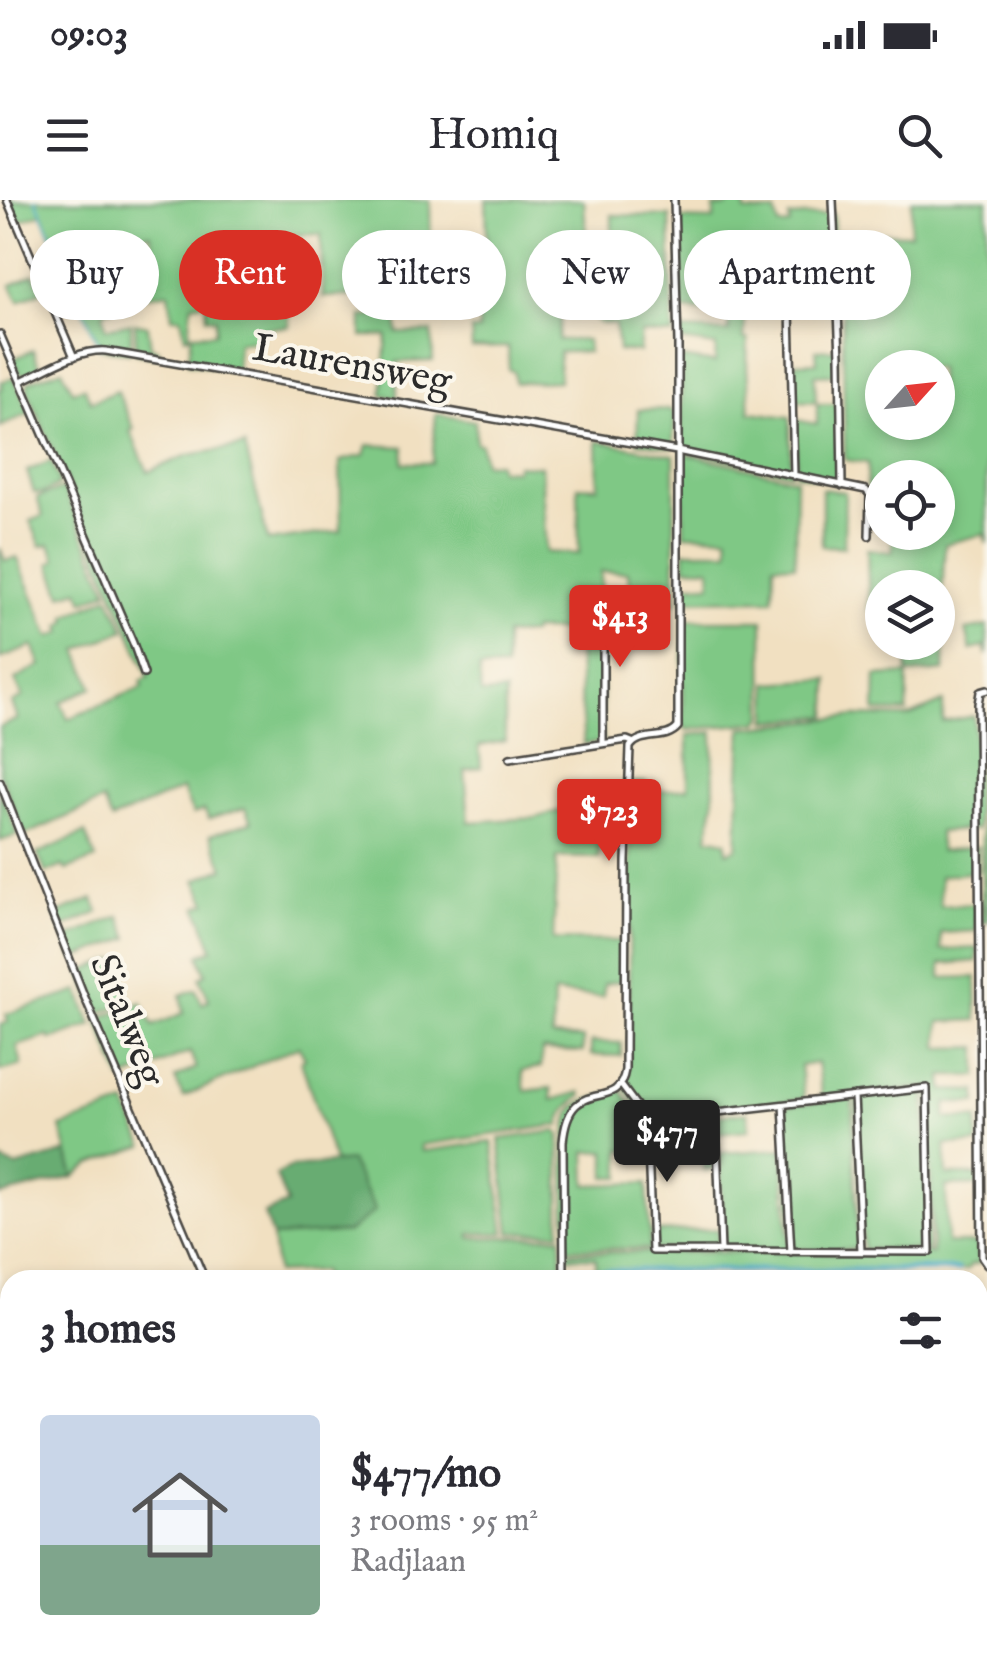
<!DOCTYPE html>
<meta charset="utf-8">
<style>
body{margin:0;font-family:"IM FELL English",serif;background:#f2f2f3;color:#2b2b33;height:100vh;display:flex;flex-direction:column;font-size:38px;white-space:nowrap}
*{box-sizing:border-box;margin:0}
p{font-size:32px;color:#7c7c81}
.icon{flex:none;width:55px;height:55px;fill:none;stroke:currentColor;stroke-width:2;stroke-linecap:round;stroke-linejoin:round}
.map{position:relative;flex:1;overflow:hidden}
.sheet{position:absolute;left:0px;top:1070px;width:988px;height:390px;display:flex;flex-direction:column;background:#fff;border-radius:30px 30px 0 0;box-shadow:0 5px 15px #0003}
.sheet>*{flex:none}
.guide{position:absolute;left:30px;top:30px;width:928px;height:90px;display:flex;gap:20px}
.needle{width:65px;rotate:63deg}
.controls{position:absolute;left:865px;top:150px;display:grid;gap:20px}
.controls a{display:grid;place-items:center;width:90px;height:90px;border-radius:50%;background:#fff;box-shadow:0 5px 15px #0003;font-size:50px}
.price{position:absolute;translate:-50% -85px;padding:0 22px;border-radius:10px;background:#d93025;color:#fff;font-size:32px;line-height:65px;filter:drop-shadow(0 2px 5px #0008)}
.price::after{content:'';position:absolute;left:50%;top:60px;width:30px;height:22px;margin-left:-15px;background:inherit;clip-path:polygon(0 0,100% 0,50% 100%)}
.price.on{background:#222;color:#fff}
ul{padding:0;list-style:none}
li{display:flex;align-items:center;gap:30px;height:250px;padding:0 40px}
li span{display:grid;place-items:center;flex:none;width:280px;height:200px;border-radius:10px;color:#555}
li>.icon{margin-inline-start:auto}
span .icon{width:120px;height:120px;fill:#fffc;stroke-width:1}
li b{font-size:42px}
h2{display:flex;justify-content:space-between;align-items:center;height:120px;padding:0 40px;font-size:42px}
.pill{padding:0 35px;border-radius:45px;background:#fff;box-shadow:0 5px 15px #0003;font-size:35px;line-height:90px}
.pill.on{background:#d93025;color:#fff}
.status{display:flex;justify-content:space-between;align-items:center;height:70px;padding:0 50px;background:#fff;direction:ltr}
.status svg{height:28px;fill:currentColor}
header{display:flex;justify-content:space-between;align-items:center;height:130px;padding:0 40px;background:#fff;font-size:45px;font-weight:600}
.map>svg:first-child{display:block}
</style>
<div class="status"><b>09:03</b><svg viewBox="0 0 49 12"><path d="M0 12V9h3v3zM5 12V6h3v6zM10 12V3h3v9zM15 12V0h3v12zM26 1h20v11H26zM47 4h2v5h-2z"/></svg></div>
<header><svg class="icon" aria-label="menu" viewBox="0 0 24 24"><path d="M4 6h16M4 12h16M4 18h16"/></svg>Homiq<svg class="icon" aria-label="search" viewBox="0 0 24 24"><circle cx="10" cy="10" r="6"/><path d="M15 15l6 6"/></svg></header>
<div class="map">
<svg width="987" height="1460" viewBox="0 0 987 1460">
<rect width="100%" height="100%" fill="#fbf7ec"/>
<filter id="ink" filterUnits="userSpaceOnUse"><feTurbulence type="fractalNoise" baseFrequency=".01" numOctaves="2"/><feDisplacementMap in="SourceGraphic" scale="20" xChannelSelector="R" yChannelSelector="G"/><feConvolveMatrix kernelMatrix="1 2 1 2 8 2 1 2 1" color-interpolation-filters="sRGB"/></filter>
<filter id="wash" filterUnits="userSpaceOnUse"><feTurbulence type="fractalNoise" baseFrequency=".0048" numOctaves="4" result="noise"/><feDisplacementMap in="SourceGraphic" scale="40" xChannelSelector="R" yChannelSelector="G"/><feGaussianBlur stdDeviation="2.25" result="paint"/><feColorMatrix in="noise" values="0 0 0 0 0 0 0 0 0 0 0 0 0 0 0 0 0 1.4 0 .05"/><feComposite in="paint" operator="in"/></filter>
<g filter="url(#wash)">
<rect width="100%" height="100%" fill="#f1e0c1"/>
<path fill="#7fc885" stroke="#557a58" stroke-width="2.5" fill-rule="evenodd" d="M10 0H430L431 84 396 87 398 133 432 132 433 161 397 162V198L382 195 387 136H362V117L378 115 377 95 323 97 321 34 286 35 289 126 262 129 261 140 238 143 236 171 188 163 192 134 215 133 216 118 207 117 206 102 192 104 189 136 185 137 181 117H172L169 92 134 98 128 72H133L132 64 139 63 138 50 153 48 150 34 120 36 125 78 121 79 127 106 103 111 106 128 131 123V150L129 153 100 148 42 13 19 22Z
M486 0H584L586 35H612V15L670 16 673 135 641 133 639 152 618 151 615 124 598 123C589 111 578 105 562 106L558 140H587L588 152H559V181L515 183 514 171 509 170 508 147 472 148 471 130H479V117H472L471 112 439 114 438 89H471L470 44 487 42Z
M729 0H745V12H775L779 26 790 25 789 17 833 14 837 98 833 102 794 101 789 105V112L745 110 744 139 748 140 747 167 750 212 790 217 791 273 682 249 681 158 715 163 716 146 681 141V130L729 132V113L680 110V19L714 20V8L728 7Z
M912 0H987V344L984 334 945 344 942 396 945 399 944 471 908 474 907 512H875L876 476 908 474 906 443 938 442V388H882V411L869 410 867 349 892 352 893 333 938 332V278H882V296L876 295 874 290 867 288 868 263 845 260 842 98 865 99 867 81 841 79 839 32 910 34ZM882 168H938V222H882Z
M34 74 42 91 19 101 11 85Z
M135 123 148 126 151 147 159 150V157L136 153Z
M838 149 837 174 815 175 816 202 796 201 795 163 817 162 816 150Z
M33 150 41 171 29 175 21 174 13 159Z
M62 169 73 191 84 187 91 202 117 191 134 229 130 231 148 272 188 255 245 246 268 341 341 331 340 261 365 255 368 245 404 247 403 263H432L436 214 475 221 476 243 481 244 484 263 498 262 499 269 516 270 517 265 541 266 546 352 579 354 578 286 598 287 597 241 674 255 675 403 630 399 628 372H601L603 542 584 544 579 478 578 431 532 430 531 434 505 435V468L479 469 481 494 505 492V541L479 546 481 567 465 571 469 622 535 618 559 611 622 613 620 643 599 642V658L557 657 553 740 623 741 622 781 604 784 603 797 554 793 552 837 583 839V852L542 850 541 867 522 871 525 891 551 888 552 900 581 892 582 896C570 904 563 910 560 925L421 945 422 951 492 942 505 1033 471 1034V1038L561 1036 562 1076H520L519 1080H323L322 1071 276 1073 272 1037 348 1032 335 964 301 861 305 858 299 846 183 897 175 878 196 868 190 852 122 880 97 819 142 802 153 826 184 813 181 795 196 789 202 804 209 800 200 778 206 774 199 755 213 749 197 707 207 703 196 680 224 668 210 635 251 622 245 608 209 619 204 610 193 614 182 589 111 620 103 601 25 635 0 574V527L18 519 12 503 23 497 15 480 41 465 33 446 0 459V348L5 361 17 357 50 437 63 432 61 426 68 421 66 416 109 396 125 430 78 450 93 487 61 502 68 519 143 487 141 481 149 477 28 192 27 186 29 181Z
M14 177 30 213 0 227V189L3 188 1 182Z
M817 204H838L840 283 796 274V220L817 224Z
M669 209 675 213 673 248 637 242 638 210Z
M682 253 796 279 795 365 774 364 773 399 682 400 683 384H711L710 368 685 367V351H729L728 336 684 334Z
M51 261 59 280 58 285 43 293H34L27 271Z
M63 288 108 391 84 401 79 390 62 395 50 363 56 360 50 344 41 346 30 321 43 316 37 298Z
M822 289 845 292 844 347 822 346Z
M683 420H763L764 515 759 522 687 530 683 526Z
M987 426V455L984 447 971 450 966 430Z
M829 479 828 516 767 521 769 515 768 483Z
M943 502V522L974 516 977 629 939 632 940 651 977 647V672L940 676V706L977 704 976 731 941 733V750L978 748 977 761 941 764V778L976 777 977 820 940 822 939 848 978 847V876H943L944 890 977 891V903H946V918L978 919 977 944 945 945 947 975H978V985L946 986 947 1043H978L979 1064H972L967 1070 596 1071V1058L567 1057V1052L932 1053 929 887 822 898 817 863 800 866 804 899 648 918 626 890 625 885 628 876 631 583 646 582 652 592 688 588V535L713 532 714 602 708 637 726 641 727 652 737 648 742 528 857 516 908 517Z
M987 576V722H982V577Z
M0 590 18 635 0 641Z
M85 633 96 659 66 670 63 666 46 673 37 654Z
M93 699 99 712 62 728 55 714Z
M120 716 129 738 74 759 66 738Z
M116 759 128 787 126 789 131 801 97 814 81 772Z
M79 791 92 825 51 840 49 836 17 846 22 865 0 871V825L8 822 6 814Z
M591 842 621 843V856L591 855Z
M620 889 643 920 645 948 621 950V977H606V951L586 952 587 985 647 983 650 1049 567 1048C567 1024 561 928 571 912 581 896 606 899 620 889Z
M925 891 928 1050 863 1049 856 898Z
M852 898 858 1049H793L786 906Z
M126 904 144 946 91 964 74 977 61 927Z
M747 912 749 930 719 933 718 915Z
M714 915 716 969 704 970 703 953 651 959 649 923Z
M557 931 560 934V1032L510 1033 499 939Z
M783 949 789 1050 723 1049 720 953Z
M718 1029V1049H654L653 1032Z
M10 1281V1426L0 1429V1284Z
M10 1431V1450H36L9 1460H0V1435Z
M203 1450H472L471 1460H203Z
M688 1450H922L923 1456H987V1460H688Z"/>
<path fill="#67ac72" stroke="#496c4e" stroke-width="2.5" d="M67 952 74 977 0 996V960L16 967Z
M350 961 375 1011 348 1032 272 1037 264 1014 287 1004 276 975 291 967Z"/>
<g fill="none" stroke-linecap="round" stroke-linejoin="round">
<path stroke="#42a9c1" stroke-width="2.5" d="M36 0 100 148
M784 1080V1077
M778 1460V1450"/>
<path stroke="#42a9c1" stroke-width="6" d="M557 1069H559
M570 1071 958 1070"/>
</g>
</g>
<g filter="url(#ink)">
<g fill="none" stroke-linecap="round" stroke-linejoin="round">
<defs>
<path id="street" d="M7 0 74 157
M833 0 840 156 842 286
M0 134 133 443 144 474
M21 181C46 170 78 149 106 151L677 251 866 290 870 295 869 336
M794 276 790 108 796 102H832L838 99
M603 396V543
M987 490 980 492 978 504 982 1057 987 1064
M510 558 627 540 632 542
M0 582 83 793 205 1080
M621 885 647 920
M927 888 930 1052 652 1051 647 920Z
M854 896 861 1051
M783 905 791 1052
M716 914 721 1051
M564 1080 563 942C569 871 618 916 625 870L626 661 630 547C641 531 666 542 678 527V144L674 0
M199 1460 200 1450
M559 1460V1450"/>
</defs>
<use href="#street" stroke="#494642" stroke-width="10"/>
<use href="#street" stroke="#fff" stroke-width="5"/>
</g>
</g>
<g text-anchor="middle" dominant-baseline="central" stroke-width="8" stroke-linejoin="round" paint-order="stroke">
<g font-size="40" fill="#2b2b2b" stroke="#fbf7ec">
<text transform="translate(352 166) rotate(10)">Laurensweg</text>
<text transform="translate(126 821) rotate(68)">Sitalweg</text>
</g>
</g>
</svg>
<div class="controls">
<a><svg class="needle" viewBox="-14 -14 28 28"><path d="M0-13l5 13h-10z" fill="#e53935"/><path d="M0 13l5-13h-10z" fill="#7c7c81"/></svg></a>
<a><svg class="icon" aria-label="locate" viewBox="0 0 24 24"><circle cx="12" cy="12" r="6"/><path d="M12 2v4M12 18v4M2 12h4M18 12h4"/></svg></a>
<a><svg class="icon" aria-label="layers" viewBox="0 0 24 24"><path d="M12 4l9 5-9 5-9-5zM3 14l9 5 9-5"/></svg></a>
</div>
<b class="price" style="left:620px;top:470px">$413</b>
<b class="price" style="left:609px;top:664px">$723</b>
<b class="price on" style="left:667px;top:985px">$477</b>
<div class="guide">
<a class="pill">Buy</a>
<a class="pill on">Rent</a>
<a class="pill">Filters</a>
<a class="pill">New</a>
<a class="pill">Apartment</a>
</div>
<section class="sheet">
<h2>3 homes<svg class="icon" aria-label="filters" viewBox="0 0 24 24"><path d="M4 7h16M4 17h16"/><circle cx="9" cy="7" r="2"/><circle cx="15" cy="17" r="2"/></svg></h2>
<ul>
<li><span style="background:linear-gradient(#c9d6e8 65%,#7fa58c 0)"><svg class="icon" aria-label="home" viewBox="0 0 24 24"><path d="M3 11l9-7 9 7M6 9v11h12V9"/></svg></span><div><b>$477/mo</b><p>3 rooms · 95 m²</p><p>Radjlaan</p></div></li>
</ul>
</section>
</div>
